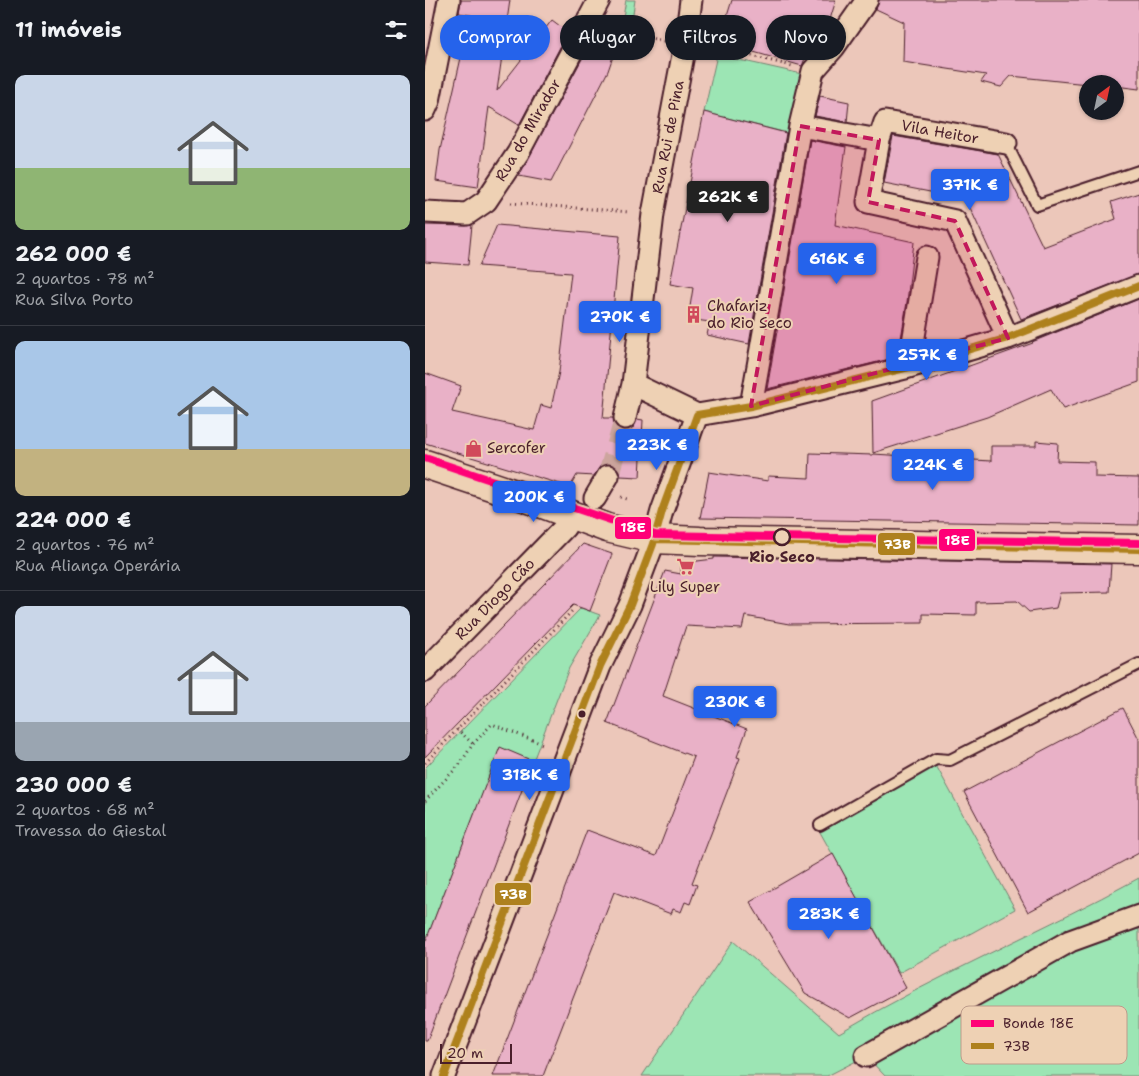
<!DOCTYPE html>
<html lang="pt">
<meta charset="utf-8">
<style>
body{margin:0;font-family:"Shantell Sans",sans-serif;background:#242831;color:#f1f3f6;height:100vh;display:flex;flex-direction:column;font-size:19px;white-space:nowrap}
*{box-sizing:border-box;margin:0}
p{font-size:16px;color:#9ea1a6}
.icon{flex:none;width:28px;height:28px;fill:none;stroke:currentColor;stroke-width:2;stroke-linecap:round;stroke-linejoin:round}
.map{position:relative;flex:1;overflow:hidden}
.panel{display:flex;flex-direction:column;background:#171b24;width:425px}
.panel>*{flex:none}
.banner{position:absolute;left:15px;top:15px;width:475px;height:45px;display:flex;gap:10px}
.needle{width:32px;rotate:33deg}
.tools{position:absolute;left:654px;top:75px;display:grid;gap:10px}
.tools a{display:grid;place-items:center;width:45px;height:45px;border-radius:50%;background:#171b24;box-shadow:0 1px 4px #0004;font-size:25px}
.scale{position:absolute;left:15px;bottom:12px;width:72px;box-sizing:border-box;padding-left:5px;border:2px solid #4a1f2b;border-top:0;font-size:14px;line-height:18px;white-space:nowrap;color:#4a1f2b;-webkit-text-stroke:4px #eed1b4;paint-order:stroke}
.price{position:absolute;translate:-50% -42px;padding:0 11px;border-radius:5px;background:#2563eb;color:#fff;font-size:16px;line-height:32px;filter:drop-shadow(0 1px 2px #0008)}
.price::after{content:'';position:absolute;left:50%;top:30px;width:15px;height:11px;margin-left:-8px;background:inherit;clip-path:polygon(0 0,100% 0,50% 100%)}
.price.selected{background:#222;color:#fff}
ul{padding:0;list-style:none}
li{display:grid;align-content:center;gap:10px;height:265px;padding:0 15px}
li+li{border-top:1px solid #363941}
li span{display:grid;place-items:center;height:155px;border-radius:10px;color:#555}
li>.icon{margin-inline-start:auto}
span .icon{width:90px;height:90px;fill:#fffc;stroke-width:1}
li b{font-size:21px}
h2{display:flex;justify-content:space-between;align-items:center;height:60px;padding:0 15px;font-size:21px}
.chip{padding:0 18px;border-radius:22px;background:#171b24;box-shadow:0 1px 4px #0004;font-size:18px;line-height:45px}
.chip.selected{background:#2563eb;color:#fff}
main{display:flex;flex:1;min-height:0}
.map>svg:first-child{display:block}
</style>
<main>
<section class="panel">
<h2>11 imóveis<svg class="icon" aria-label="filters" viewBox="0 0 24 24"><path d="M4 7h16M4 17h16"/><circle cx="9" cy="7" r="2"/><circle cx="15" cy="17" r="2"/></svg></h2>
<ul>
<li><span style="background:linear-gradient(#c9d6e8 60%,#8fb573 0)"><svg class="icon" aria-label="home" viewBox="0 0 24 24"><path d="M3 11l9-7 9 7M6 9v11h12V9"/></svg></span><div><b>262 000 €</b><p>2 quartos · 78 m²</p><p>Rua Silva Porto</p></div></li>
<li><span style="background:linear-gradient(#a9c7e8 70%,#c2b280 0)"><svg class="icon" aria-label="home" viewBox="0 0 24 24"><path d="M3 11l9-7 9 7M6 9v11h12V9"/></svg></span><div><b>224 000 €</b><p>2 quartos · 76 m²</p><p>Rua Aliança Operária</p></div></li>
<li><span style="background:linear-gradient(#c9d6e8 75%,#9aa5b1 0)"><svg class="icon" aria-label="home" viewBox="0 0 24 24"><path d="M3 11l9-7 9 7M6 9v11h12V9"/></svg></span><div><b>230 000 €</b><p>2 quartos · 68 m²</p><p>Travessa do Giestal</p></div></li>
</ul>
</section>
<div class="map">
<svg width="714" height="1076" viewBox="0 0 714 1076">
<rect width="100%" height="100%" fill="#ecc7ba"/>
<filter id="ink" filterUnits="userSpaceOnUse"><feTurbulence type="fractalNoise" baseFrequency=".02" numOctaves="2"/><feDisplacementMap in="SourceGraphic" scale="10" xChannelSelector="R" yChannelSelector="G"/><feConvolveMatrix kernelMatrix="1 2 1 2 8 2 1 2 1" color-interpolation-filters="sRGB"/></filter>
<g filter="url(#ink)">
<path fill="#9ce5b4" stroke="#738270" d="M201 0H210L207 21 198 17Z
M292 55 377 74 366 134 279 112Z
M156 608 175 615 144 668 108 761 75 748 0 943V768Z
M508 760 590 909 474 973 391 825Z
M714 878V1076H460L441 1056 402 1076H217L308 941 414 1033C511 975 615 932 714 878Z"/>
<path fill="#e9b1c7" stroke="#4a1f2b" d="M36 0H85L72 91 127 20 143 32 94 125 64 107 53 187 11 181 15 150 38 49 61 18 34 13Z
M307 0H411L399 39 392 48 385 46 377 66 294 42Z
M454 0H714V89L690 86V84H662L586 76 576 87 556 82 561 75 478 62 479 22 451 9Z
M172 31 195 36 183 71 126 182 94 176Z
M395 96 424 102 422 122 390 116Z
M279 112 361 133 324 344 282 335 285 322 263 319 268 288 245 284Z
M468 136 573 154 618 247 691 219 686 202 714 193V274L596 319 541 199 459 183Z
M385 140 421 147 410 225 489 242 482 302 473 357 342 389Z
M0 225 41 226 47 225 43 265 0 262Z
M72 225 195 236 178 418H188L191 427 198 430H203L209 427 212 419 218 420 215 477 195 476 194 470 190 466 183 464 176 465 169 476 152 475 145 487 0 443V373L36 386 27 412 109 430 116 405 126 408 134 372 146 273 54 266Z
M714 299V382L638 409 626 389 562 417 448 453 447 401 608 343 607 342Z
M611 441 633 443 632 461 670 462V477L714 478V525L275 518 284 472 343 481V476L384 478 385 453 448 455V454L566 461V446H611Z
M158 544 187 554 165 611 148 605 0 757V706Z
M289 557 686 564 684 592 635 593 631 608 604 612 592 601 551 602V615L498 614V623L364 624 320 616 317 629 261 626 238 696 322 729 312 757 315 758 267 883 272 885 265 904 260 902 256 912 248 909 246 914 189 892 118 1076H68L162 830 231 856 269 757 182 723 240 571 256 574V563L289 559Z
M698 708 714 739V853L603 912 539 792Z
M75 747 108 761 2 1041H0V943Z
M408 854 481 988 425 1018 380 993 325 902Z"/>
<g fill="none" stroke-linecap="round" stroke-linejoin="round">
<path stroke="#cca59d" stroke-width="21" stroke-dasharray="21 11" stroke-linecap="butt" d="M183 476 200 418"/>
<defs>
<path id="lane" d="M581 143 612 205 714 171
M395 825 511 759 525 760 714 664"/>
<path id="street" d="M266 0 261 39 228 214 208 384 272 415
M0 110 4 101 24 0
M375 126 454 140 460 122 581 143
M454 140 443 202 530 221 583 338
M0 212 42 214 61 201 93 153 174 0
M484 367 502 257
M326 406 375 126 388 71 409 47 442 0
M272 415 326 406 484 367 583 338 714 286
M200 418 208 384
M170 498 183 476
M0 671 140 527
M441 1056 645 941 714 916
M19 1076 175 666 205 605 228 544 237 511 272 415"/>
<path id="secondary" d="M0 464 99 497 182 528 229 539 275 541 714 549"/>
</defs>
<use href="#lane" stroke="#4a1f2b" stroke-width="14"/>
<use href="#street" stroke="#4a1f2b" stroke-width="25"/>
<use href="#secondary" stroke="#4a1f2b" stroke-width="31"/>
<path stroke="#4a1f2b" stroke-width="3" stroke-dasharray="1 4" stroke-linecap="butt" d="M184 29 239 41
M283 45 367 66
M86 203 205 212
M196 497 205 500
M32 729 48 744
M0 763 149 609
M0 801 35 764 48 744 67 724 120 745"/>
<use href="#lane" stroke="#eed1b4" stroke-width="10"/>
<use href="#street" stroke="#eed1b4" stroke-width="21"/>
<use href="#secondary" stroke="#eed1b4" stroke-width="28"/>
<defs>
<path id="bus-1" d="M229 539 714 549
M19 1076 175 666 205 605 228 544 237 511 272 415 326 406 484 367 583 338 714 286"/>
</defs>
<use href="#bus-1" stroke="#eed1b4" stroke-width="11"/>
<use href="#bus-1" stroke="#ae811e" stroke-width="8"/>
<defs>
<path id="tram-1" d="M0 458 230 535 714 543"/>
</defs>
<use href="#tram-1" stroke="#eed1b4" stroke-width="11"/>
<use href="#tram-1" stroke="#f07" stroke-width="8"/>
</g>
</g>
<path fill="#c2185b" fill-opacity="0.2" stroke="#c2185b" stroke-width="4" stroke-dasharray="10 6" stroke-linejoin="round" d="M375 126 454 140 443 202 530 221 583 338 326 406Z"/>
<defs>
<symbol id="building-bare" viewBox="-9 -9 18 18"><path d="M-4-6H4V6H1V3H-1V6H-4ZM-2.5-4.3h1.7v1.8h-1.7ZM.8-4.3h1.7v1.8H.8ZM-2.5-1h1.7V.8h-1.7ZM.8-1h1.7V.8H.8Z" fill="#d1495b" stroke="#eed1b4" stroke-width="2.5" paint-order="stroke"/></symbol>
<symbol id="shop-bare" viewBox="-9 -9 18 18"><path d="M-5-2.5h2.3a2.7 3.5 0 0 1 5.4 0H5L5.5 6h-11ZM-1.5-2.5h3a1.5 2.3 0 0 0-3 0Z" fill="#d1495b" stroke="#eed1b4" stroke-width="2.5" paint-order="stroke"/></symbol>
<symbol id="supermarket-bare" viewBox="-9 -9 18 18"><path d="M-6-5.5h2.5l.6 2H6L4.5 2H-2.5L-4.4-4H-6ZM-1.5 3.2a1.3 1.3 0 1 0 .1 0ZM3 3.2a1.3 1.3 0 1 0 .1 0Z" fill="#d1495b" stroke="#eed1b4" stroke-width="2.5" paint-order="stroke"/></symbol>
</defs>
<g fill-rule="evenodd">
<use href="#building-bare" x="256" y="302" width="25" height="25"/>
<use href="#shop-bare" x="36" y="436" width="25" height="25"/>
<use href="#supermarket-bare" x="248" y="554" width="25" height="25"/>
</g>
<circle fill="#eed1b4" stroke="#4a1f2b" stroke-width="2.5" cx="357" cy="537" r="8"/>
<circle fill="#4a1f2b" stroke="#eed1b4" stroke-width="2" cx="157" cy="714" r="4.5"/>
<g text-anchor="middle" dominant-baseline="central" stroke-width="4" stroke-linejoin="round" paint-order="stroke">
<g font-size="15" fill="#4a1f2b" stroke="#eed1b4">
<text transform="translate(103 130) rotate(-60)">Rua do Mirador</text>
<text transform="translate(515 132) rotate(10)">Vila Heitor</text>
<text transform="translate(243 137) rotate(-79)">Rua Rui de Pina</text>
<text transform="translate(70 599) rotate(-46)">Rua Diogo Cão</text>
</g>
<g font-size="15" fill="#4a1f2b" stroke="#eed1b4" text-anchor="start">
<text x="282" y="306">Chafariz<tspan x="282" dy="17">do Rio Seco</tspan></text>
<text x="62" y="448">Sercofer</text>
<text x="260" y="587" text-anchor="middle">Lily Super</text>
</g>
<g font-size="15" font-weight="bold" fill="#4a1f2b" stroke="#eed1b4">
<text x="357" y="557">Rio Seco</text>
</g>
</g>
<rect x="536" y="1006" width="166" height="58" rx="8" fill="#eed1b4" stroke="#bd9c8b" stroke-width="1"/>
<rect x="546" y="1020" width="23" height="7" fill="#f07"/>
<rect x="546" y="1043" width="23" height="6" fill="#ae811e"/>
<g font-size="14" fill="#4a1f2b">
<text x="578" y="1028">Bonde 18E</text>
<text x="578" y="1051">73B</text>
</g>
<g stroke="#eed1b4" stroke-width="2">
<rect x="189" y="516" width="38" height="24" rx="5" fill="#f07"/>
<rect x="513" y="528" width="38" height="24" rx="5" fill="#f07"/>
<rect x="452" y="532" width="39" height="24" rx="5" fill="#ae811e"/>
<rect x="69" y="882" width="38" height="24" rx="5" fill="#ae811e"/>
</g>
<g font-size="14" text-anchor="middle" font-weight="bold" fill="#fff">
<text x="208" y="532">18E</text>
<text x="532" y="545">18E</text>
<text x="472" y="549">73B</text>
<text x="88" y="899">73B</text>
</g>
</svg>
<div class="tools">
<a><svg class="needle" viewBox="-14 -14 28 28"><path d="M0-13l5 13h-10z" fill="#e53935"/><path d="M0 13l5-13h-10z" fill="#9ea1a6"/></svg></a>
</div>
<div class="scale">20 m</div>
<b class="price" style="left:545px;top:211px">371K €</b>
<b class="price selected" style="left:303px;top:223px">262K €</b>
<b class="price" style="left:412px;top:285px">616K €</b>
<b class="price" style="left:195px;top:343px">270K €</b>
<b class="price" style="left:502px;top:381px">257K €</b>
<b class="price" style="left:232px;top:471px">223K €</b>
<b class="price" style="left:508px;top:491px">224K €</b>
<b class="price" style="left:109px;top:523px">200K €</b>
<b class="price" style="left:310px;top:728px">230K €</b>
<b class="price" style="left:105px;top:801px">318K €</b>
<b class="price" style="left:404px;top:940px">283K €</b>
<div class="banner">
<a class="chip selected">Comprar</a>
<a class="chip">Alugar</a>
<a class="chip">Filtros</a>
<a class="chip">Novo</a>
</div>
</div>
</main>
